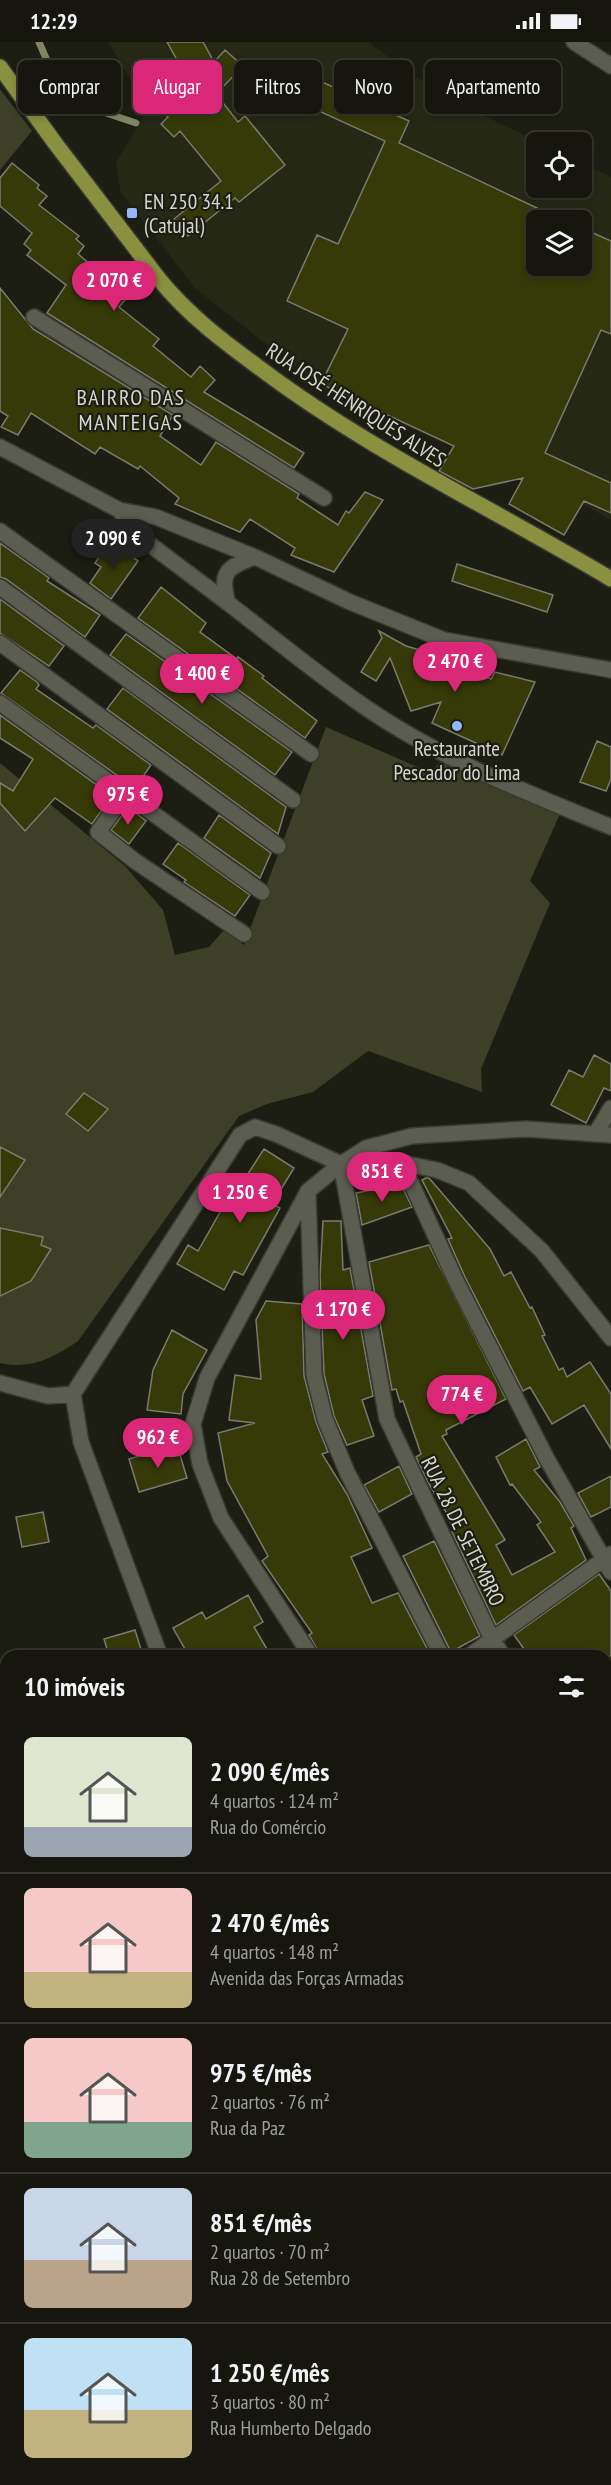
<!DOCTYPE html>
<html lang="pt">
<meta charset="utf-8">
<style>
body{margin:0;font-family:"PT Sans Narrow",sans-serif;background:#23231c;color:#f1f3f6;height:100vh;display:flex;flex-direction:column;font-size:22px;white-space:nowrap}
*{box-sizing:border-box;margin:0}
p{font-size:20px;color:#9e9f9e}
.icon{flex:none;width:33px;height:33px;fill:none;stroke:currentColor;stroke-width:2;stroke-linecap:round;stroke-linejoin:round}
.map{position:relative;flex:1;overflow:hidden}
.panel{position:absolute;left:0px;top:1608px;width:612px;height:836px;display:flex;flex-direction:column;background:#16160e;border-radius:18px 18px 0 0;box-shadow:0 3px 9px #0003,0 0 0 2px #35352e}
.panel>*{flex:none}
.banner{position:absolute;left:18px;top:18px;width:576px;height:54px;display:flex;gap:12px}
.tools{position:absolute;left:526px;top:90px;display:grid;gap:12px}
.tools a{display:grid;place-items:center;width:66px;height:66px;border-radius:9px;background:#16160e;box-shadow:0 3px 9px #0003,0 0 0 2px #35352e;font-size:30px}
.price{position:absolute;translate:-50% -51px;padding:0 14px;border-radius:21px;background:#db2777;color:#fff;font-size:20px;line-height:39px;filter:drop-shadow(0 2px 3px #0008)}
.price::after{content:'';position:absolute;left:50%;top:36px;width:18px;height:14px;margin-left:-9px;background:inherit;clip-path:polygon(0 0,100% 0,50% 100%)}
.price.current{background:#222;color:#fff}
ul{padding:0;list-style:none}
li{display:flex;align-items:center;gap:18px;height:150px;padding:0 24px}
li+li{border-top:2px solid #35352e}
li span{display:grid;place-items:center;flex:none;width:168px;height:120px;border-radius:9px;color:#555}
li>.icon{margin-inline-start:auto}
span .icon{width:72px;height:72px;fill:#fffc;stroke-width:1}
li b{font-size:26px}
h2{display:flex;justify-content:space-between;align-items:center;height:72px;padding:0 24px;font-size:26px}
.pill{padding:0 21px;border-radius:9px;background:#16160e;box-shadow:0 3px 9px #0003,0 0 0 2px #35352e;font-size:21px;line-height:54px}
.pill.current{background:#db2777;color:#fff}
.status{display:flex;justify-content:space-between;align-items:center;height:42px;padding:0 30px;background:#16160e;direction:ltr}
.status svg{height:16px;fill:currentColor}
.map>svg:first-child{display:block}
</style>
<div class="status"><b>12:29</b><svg viewBox="0 0 49 12"><path d="M0 12V9h3v3zM5 12V6h3v6zM10 12V3h3v9zM15 12V0h3v12zM26 1h20v11H26zM47 4h2v5h-2z"/></svg></div>
<div class="map">
<svg width="611" height="2443" viewBox="0 0 611 2443">
<rect width="100%" height="100%" fill="#1d1e13"/>
<path fill="#262816" fill-rule="evenodd" d="M108 0H368L444 55 539 100H537V146H582V121L611 135V478L461 394 454 406 319 344 196 247 121 151 116 121 148 67ZM537 178H582V224H537Z"/>
<path fill="#3d4027" d="M0 47 32 89 0 128Z
M326 685 431 731 440 720 560 772 530 839 550 861 481 1027 482 1050 368 1009 313 1050 267 1062 239 1074 78 1299C53 1316 31 1328 0 1321V721L125 824 163 868 175 913 209 905 224 888 244 903Z
M6 1779V2144L0 2147V1782Z"/>
<g fill="none" stroke-linecap="round" stroke-linejoin="round">
<path stroke="#818462" stroke-width="7" d="M39 0 55 37 79 62 136 81"/>
</g>
<path fill="#363908" stroke="#797b6e" stroke-width="1.5" d="M167 0H203L214 20 225 8 243 24 216 52 238 80 245 74 285 123 239 160 235 156 188 194 174 177 221 139 180 89 174 95 161 82 168 75 164 72 191 43Z
M313 36 409 79 399 101 537 166V224H582V186L611 199V292L601 288 545 411 611 441V471L584 459 564 493 509 462 523 436 473 447 439 429 454 404 321 342 348 287 287 259 317 193 338 202 385 99 310 65 313 59 305 55Z
M12 121 39 143 37 146 47 154 39 163 79 194 76 197 84 204 78 212 110 239 108 241 125 258 119 265 159 297 153 304 191 335 200 324 215 338 204 350 304 411 294 426 47 271 66 243 27 213 31 208 24 202 32 191 0 164V136Z
M0 246 33 287 173 373 160 394 201 423 216 400 299 452 297 456 338 483 346 469 349 471 365 450 383 458 334 530 291 513 295 506 250 477 240 490 175 462 179 456 140 424 138 427 100 405 95 412 31 371 18 393 1 385 8 374 0 369Z
M110 499 138 519 111 557 90 541 101 525 95 521Z
M0 501 49 536 47 539 100 573 85 595 6 537 0 535Z
M457 522 553 553 547 570 452 539Z
M161 545 206 581 200 590 237 617 238 615 264 634 262 636 317 679 305 696 138 576Z
M0 557 64 604 49 624 0 591Z
M379 589 406 604 460 620 459 623 491 637 495 630 535 640 502 713 432 681 441 660 411 669 390 616 376 639 361 630 382 596Z
M126 592 292 710 275 733 110 613Z
M20 628 37 640 39 643 36 647 93 686 96 683 151 723 135 746 1 651Z
M123 646 286 765 278 792 107 667Z
M0 673 112 754 92 782 55 756 25 789 0 761V741L13 749 33 717 0 696Z
M597 699 611 705V737L606 749 580 740Z
M128 765 146 779 129 802 111 788Z
M219 773 271 811 260 836 204 796Z
M178 801 250 853 235 874 184 840 186 838 163 822Z
M594 1013 611 1022V1049L604 1046 586 1081 551 1063 569 1028 583 1035Z
M84 1051 108 1067 88 1089 66 1072Z
M0 1105 25 1118 0 1155Z
M264 1107 294 1126 272 1162 280 1166 243 1233 234 1229 224 1248 177 1222 188 1203 198 1209 236 1142 240 1144Z
M426 1136H429L490 1207 504 1234 511 1230 530 1266 532 1265 545 1293 542 1294 559 1328 563 1326 567 1335 590 1320 611 1352V1407L584 1363 552 1382 530 1345 523 1349 465 1235 448 1197 452 1196 422 1138Z
M401 1142 412 1165 362 1183 356 1151Z
M323 1179H341L343 1228 350 1226 373 1354 362 1358 374 1394 347 1403 334 1374 324 1332 320 1234Z
M0 1186 43 1195 41 1203 51 1207 31 1239 0 1254Z
M429 1203 506 1357 446 1388 447 1392 442 1394 505 1498 496 1503 512 1533 555 1510 537 1483 541 1480 512 1442 510 1443 496 1415 526 1397 540 1425 534 1428 560 1460 574 1484 571 1486 586 1518 496 1583 452 1490 455 1489 450 1481 452 1480 429 1442 416 1415 421 1412 403 1359 400 1360 396 1347 392 1348 369 1220Z
M266 1259 302 1262 304 1334 316 1380 328 1410 322 1412 347 1452 372 1506 351 1515 372 1561 398 1551 431 1614H321L309 1593 312 1591 262 1519 268 1514 227 1439 218 1391 255 1381 229 1378 235 1333 261 1337 256 1278Z
M172 1288 207 1308 183 1352 181 1372 147 1368 153 1328Z
M177 1403 187 1436 139 1450 129 1417Z
M399 1424 412 1452 379 1470 364 1443Z
M611 1434V1465L591 1475 578 1451Z
M43 1470 49 1500 22 1505 16 1475Z
M434 1499 480 1594 451 1610 403 1514Z
M599 1532 611 1549V1614H529L514 1593Z
M248 1553 263 1580 254 1585 271 1614H189L173 1586 202 1570 206 1577Z
M135 1588 143 1614H109L104 1597Z"/>
<g fill="none" stroke-linecap="round" stroke-linejoin="round">
<defs>
<path id="minor" d="M574 0 611 24
M34 275 324 456
M0 405 119 468 156 475 255 515 350 560 444 598 611 628
M119 468 136 492 228 561
M0 489 311 712
M255 515C227 525 219 530 228 561 272 595 316 631 362 663 438 716 525 750 611 785
M0 545 293 758
M0 601 278 804
M0 661 262 850
M125 753 98 790 135 819 244 892
M596 1091 611 1066
M402 1121 456 1239 547 1417 611 1530
M341 1122 387 1377 492 1597 503 1614
M308 1151 314 1333 325 1377 347 1430 442 1614
M0 1341 48 1354 73 1352
M73 1352 240 1093 255 1085 276 1092 341 1122 402 1121 437 1128 469 1141 542 1209 611 1296
M73 1352 81 1400 160 1614
M311 1614 221 1476 200 1422 193 1382 207 1336 308 1149 341 1122 366 1106 412 1094 526 1087 611 1093
M469 1614 611 1512
M606 1672 611 1668
M606 1821 611 1818
M606 2096 611 2108
M606 2181 611 2180
M606 2415 611 2413
M606 2434 611 2439"/>
<path id="major" d="M0 25 55 101 159 237C188 273 224 300 261 327 370 409 494 467 611 537"/>
</defs>
<use href="#minor" stroke="#393a33" stroke-width="18"/>
<use href="#major" stroke="#393a33" stroke-width="18"/>
<use href="#minor" stroke="#5b5d50" stroke-width="15"/>
<use href="#major" stroke="#89903f" stroke-width="15"/>
</g>
<g fill="#94b7fd" stroke="#1d1e13" stroke-width="2">
<rect x="126" y="165" width="12" height="12" rx="3"/>
<circle cx="457" cy="684" r="6"/>
</g>
<g text-anchor="middle" dominant-baseline="central" stroke-width="4.5" stroke-linejoin="round" paint-order="stroke">
<g font-size="21" fill="#d6d7d0" stroke="#1d1e13" text-anchor="start">
<text x="144" y="159">EN 250 34.1<tspan x="144" dy="24">(Catujal)</tspan></text>
<text x="457" y="706" text-anchor="middle">Restaurante<tspan x="457" dy="24">Pescador do Lima</tspan></text>
</g>
<g font-size="21" fill="#d6d7d0" stroke="#1d1e13">
<text transform="translate(356 363) rotate(33)">RUA JOSÉ HENRIQUES ALVES</text>
<text transform="translate(463 1489) rotate(64)">RUA 28 DE SETEMBRO</text>
</g>
<g font-size="22" letter-spacing="1.5" fill="#d6d7d0" stroke="#1d1e13">
<text x="131" y="355">BAIRRO DAS<tspan x="131" dy="25">MANTEIGAS</tspan></text>
</g>
</g>
</svg>
<div class="tools">
<a><svg class="icon" aria-label="locate" viewBox="0 0 24 24"><circle cx="12" cy="12" r="6"/><path d="M12 2v4M12 18v4M2 12h4M18 12h4"/></svg></a>
<a><svg class="icon" aria-label="layers" viewBox="0 0 24 24"><path d="M12 4l9 5-9 5-9-5zM3 14l9 5 9-5"/></svg></a>
</div>
<b class="price" style="left:114px;top:270px">2 070 €</b>
<b class="price current" style="left:113px;top:528px">2 090 €</b>
<b class="price" style="left:455px;top:651px">2 470 €</b>
<b class="price" style="left:202px;top:663px">1 400 €</b>
<b class="price" style="left:128px;top:784px">975 €</b>
<b class="price" style="left:382px;top:1161px">851 €</b>
<b class="price" style="left:240px;top:1182px">1 250 €</b>
<b class="price" style="left:343px;top:1299px">1 170 €</b>
<b class="price" style="left:462px;top:1384px">774 €</b>
<b class="price" style="left:158px;top:1427px">962 €</b>
<div class="banner">
<a class="pill">Comprar</a>
<a class="pill current">Alugar</a>
<a class="pill">Filtros</a>
<a class="pill">Novo</a>
<a class="pill">Apartamento</a>
</div>
<section class="panel">
<h2>10 imóveis<svg class="icon" aria-label="filters" viewBox="0 0 24 24"><path d="M4 7h16M4 17h16"/><circle cx="9" cy="7" r="2"/><circle cx="15" cy="17" r="2"/></svg></h2>
<ul>
<li><span style="background:linear-gradient(#dfe7d0 75%,#9aa5b1 0)"><svg class="icon" aria-label="home" viewBox="0 0 24 24"><path d="M3 11l9-7 9 7M6 9v11h12V9"/></svg></span><div><b>2 090 €/mês</b><p>4 quartos · 124 m²</p><p>Rua do Comércio</p></div></li>
<li><span style="background:linear-gradient(#f6c9c9 70%,#c2b280 0)"><svg class="icon" aria-label="home" viewBox="0 0 24 24"><path d="M3 11l9-7 9 7M6 9v11h12V9"/></svg></span><div><b>2 470 €/mês</b><p>4 quartos · 148 m²</p><p>Avenida das Forças Armadas</p></div></li>
<li><span style="background:linear-gradient(#f6c9c9 70%,#7fa58c 0)"><svg class="icon" aria-label="home" viewBox="0 0 24 24"><path d="M3 11l9-7 9 7M6 9v11h12V9"/></svg></span><div><b>975 €/mês</b><p>2 quartos · 76 m²</p><p>Rua da Paz</p></div></li>
<li><span style="background:linear-gradient(#c9d6e8 60%,#b9a48a 0)"><svg class="icon" aria-label="home" viewBox="0 0 24 24"><path d="M3 11l9-7 9 7M6 9v11h12V9"/></svg></span><div><b>851 €/mês</b><p>2 quartos · 70 m²</p><p>Rua 28 de Setembro</p></div></li>
<li><span style="background:linear-gradient(#bfe0f5 60%,#c2b280 0)"><svg class="icon" aria-label="home" viewBox="0 0 24 24"><path d="M3 11l9-7 9 7M6 9v11h12V9"/></svg></span><div><b>1 250 €/mês</b><p>3 quartos · 80 m²</p><p>Rua Humberto Delgado</p></div></li>
</ul>
</section>
</div>
